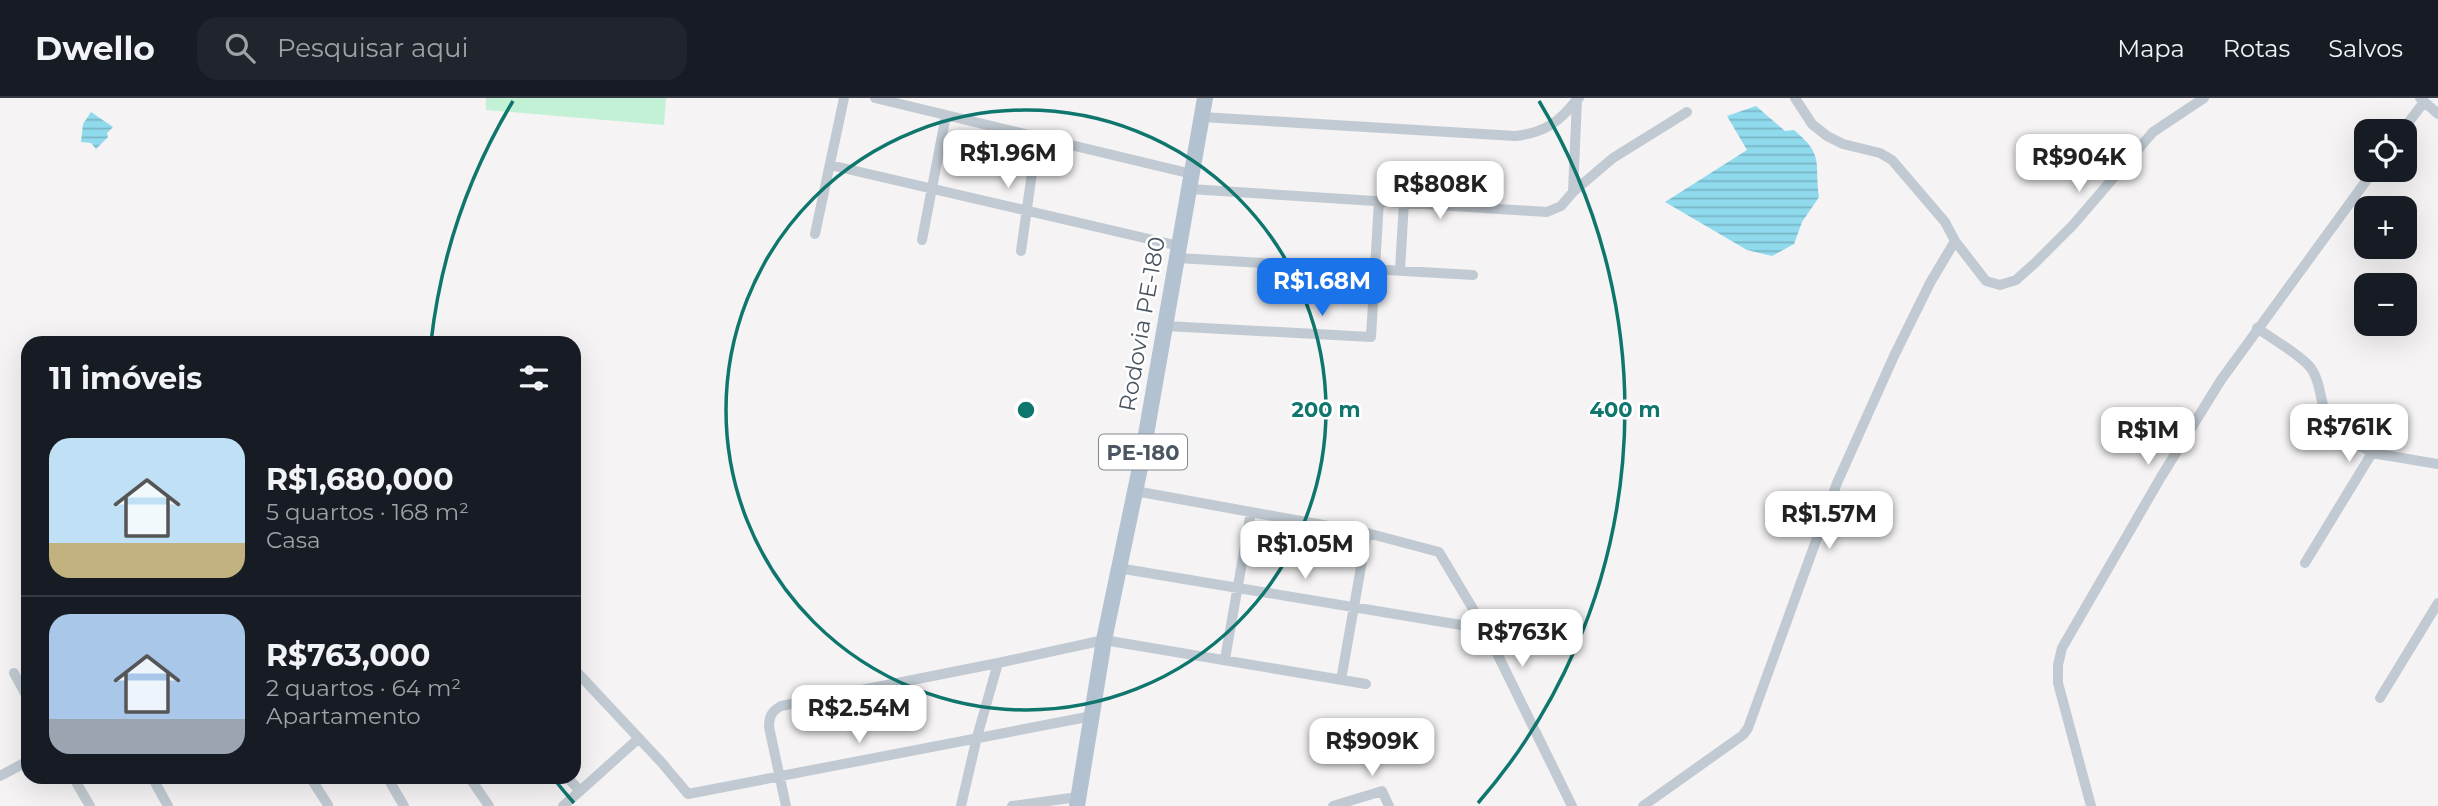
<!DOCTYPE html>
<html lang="pt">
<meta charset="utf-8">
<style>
body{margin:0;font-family:Montserrat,sans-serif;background:#20242c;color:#f1f3f6;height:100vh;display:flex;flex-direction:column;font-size:26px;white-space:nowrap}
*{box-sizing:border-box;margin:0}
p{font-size:23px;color:#9ea1a6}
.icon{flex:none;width:38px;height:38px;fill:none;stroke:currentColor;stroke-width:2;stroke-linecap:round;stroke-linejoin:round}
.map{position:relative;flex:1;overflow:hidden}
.side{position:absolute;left:21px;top:238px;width:560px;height:448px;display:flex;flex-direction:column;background:#171b24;border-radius:21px;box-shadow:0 7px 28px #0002}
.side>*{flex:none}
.buttons{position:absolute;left:2354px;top:21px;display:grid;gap:14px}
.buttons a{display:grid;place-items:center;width:63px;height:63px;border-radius:14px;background:#171b24;box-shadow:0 7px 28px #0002;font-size:35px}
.price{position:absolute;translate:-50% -60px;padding:0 16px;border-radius:14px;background:#fff;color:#222;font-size:23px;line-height:46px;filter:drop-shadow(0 2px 4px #0008)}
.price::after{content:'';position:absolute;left:50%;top:42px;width:21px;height:16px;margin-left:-10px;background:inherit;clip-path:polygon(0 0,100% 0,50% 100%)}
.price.selected{background:#1a73e8;color:#fff}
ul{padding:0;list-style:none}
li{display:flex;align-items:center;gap:21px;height:175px;padding:0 28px}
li+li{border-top:2px solid #363941}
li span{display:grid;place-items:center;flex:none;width:196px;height:140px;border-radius:21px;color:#555}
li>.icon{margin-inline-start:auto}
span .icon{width:84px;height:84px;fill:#fffc;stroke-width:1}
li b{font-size:30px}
h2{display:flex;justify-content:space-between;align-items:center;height:84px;padding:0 28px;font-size:30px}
header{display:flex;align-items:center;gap:42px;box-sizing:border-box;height:98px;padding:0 35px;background:#171b24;border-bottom:2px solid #363941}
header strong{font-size:33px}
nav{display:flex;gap:38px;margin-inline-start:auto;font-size:24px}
.search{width:490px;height:63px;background:#20242c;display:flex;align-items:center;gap:18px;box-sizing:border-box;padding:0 24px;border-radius:21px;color:#9ea1a6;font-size:26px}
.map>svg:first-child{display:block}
</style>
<header>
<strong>Dwello</strong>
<div class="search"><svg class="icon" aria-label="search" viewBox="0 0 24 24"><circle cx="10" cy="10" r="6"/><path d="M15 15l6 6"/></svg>Pesquisar aqui</div>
<nav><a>Mapa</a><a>Rotas</a><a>Salvos</a></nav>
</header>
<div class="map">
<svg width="2438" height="708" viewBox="0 0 2438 708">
<defs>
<pattern id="water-rules" width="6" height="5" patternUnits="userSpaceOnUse" patternTransform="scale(1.75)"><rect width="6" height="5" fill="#90daee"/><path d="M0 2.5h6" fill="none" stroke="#78b4c4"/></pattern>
</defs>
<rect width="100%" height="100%" fill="#f5f3f3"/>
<path fill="#c3f1d5" d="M486 0H666L664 27 486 12Z"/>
<path fill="url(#water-rules)" d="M1756 8 1785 33 1794 32C1825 58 1814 64 1819 99L1802 124 1794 146 1772 158 1747 152 1665 104 1747 52 1727 18Z
M91 14 113 29 107 35 108 39 96 51 91 45 81 44 83 26Z"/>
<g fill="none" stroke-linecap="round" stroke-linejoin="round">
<path stroke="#c1cad2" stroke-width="10" d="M875 0 1192 76
M1795 0 1812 26 1827 38 1843 46 1880 55 1892 62 1945 124 1955 143 1986 183 2000 187 2016 182 2035 165 2073 127 2153 34 2204 0
M2420 0 2438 16
M1202 19 1515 38C1544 35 1560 24 1577 1
M2402 33 2424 4
M830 67 1179 148
M1190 91 1547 114 1561 108 1573 94 1577 1 1579 0
M1573 94 1613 60 1687 14
M815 136 844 0
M922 142 946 17
M1021 153 1037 39
M1177 160 1473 177
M1400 172 1404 104
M1166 228 1371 239 1379 102
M2257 230C2271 240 2299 256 2310 269 2324 286 2318 318 2339 339 2348 348 2360 344 2372 355
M1135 393 1367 435 1341 582
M1367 435 1439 454 1485 531 1572 708
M2305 465 2372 355 2438 366
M1118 470 1485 531
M1225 561 1251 414
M574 571 662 665 688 696 1092 618
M14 575 28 601
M2380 600 2438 505
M0 678 28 663
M73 679 90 708
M152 679 168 708
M310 679 328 707
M387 679 404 708
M469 679 489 708
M567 679 580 693 638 641
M563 708 580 693
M786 708 769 629C769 618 772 613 781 608L998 565
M961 708 977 639 998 565 1104 542 1366 586
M1012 708 1078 699
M1333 708 1382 693 1389 708
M1643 708 1743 637 1748 630 1837 385 1894 258 1930 185 1955 143
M2091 708 2058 585V567L2062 550 2161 379 2221 282 2374 72"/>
<path stroke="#b3c2d1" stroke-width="16" d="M1077 708 1104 542 1141 365 1205 0"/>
</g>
<g fill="none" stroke="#0f766e" stroke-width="3.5">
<circle cx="1026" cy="312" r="300"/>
<path d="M574 705A599 599 0 0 1 554 681M431 244A599 599 0 0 1 513 3M1539 3A599 599 0 0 1 1478 705"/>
</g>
<g text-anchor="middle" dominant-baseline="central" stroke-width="5" stroke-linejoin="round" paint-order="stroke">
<rect fill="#fff" stroke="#808990" stroke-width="2" x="1099" y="336.5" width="88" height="35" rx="5"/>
<g font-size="21" font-weight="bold" fill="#4a5661">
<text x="1143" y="354">PE-180</text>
</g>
<g font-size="23" fill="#4a5661" stroke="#fff">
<text transform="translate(1142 226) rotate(-80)">Rodovia PE-180</text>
</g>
</g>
<circle cx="1026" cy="312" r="10" fill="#0f766e" stroke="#fff" stroke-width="3.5"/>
<g font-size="21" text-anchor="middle" font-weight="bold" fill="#0f766e" stroke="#fff" stroke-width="5" stroke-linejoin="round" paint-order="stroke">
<text x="1326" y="319">200 m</text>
<text x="1625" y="319">400 m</text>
</g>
</svg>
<div class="buttons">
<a><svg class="icon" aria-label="locate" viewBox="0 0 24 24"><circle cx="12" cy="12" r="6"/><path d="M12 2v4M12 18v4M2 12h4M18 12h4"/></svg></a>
<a>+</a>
<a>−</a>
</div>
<b class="price" style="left:1008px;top:92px">R$1.96M</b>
<b class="price" style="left:2079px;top:96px">R$904K</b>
<b class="price" style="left:1440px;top:123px">R$808K</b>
<b class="price selected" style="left:1322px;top:220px">R$1.68M</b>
<b class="price" style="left:2349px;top:366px">R$761K</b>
<b class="price" style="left:2148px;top:369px">R$1M</b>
<b class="price" style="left:1829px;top:453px">R$1.57M</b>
<b class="price" style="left:1305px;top:483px">R$1.05M</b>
<b class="price" style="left:1522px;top:571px">R$763K</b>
<b class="price" style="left:859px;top:647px">R$2.54M</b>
<b class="price" style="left:1372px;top:680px">R$909K</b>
<section class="side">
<h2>11 imóveis<svg class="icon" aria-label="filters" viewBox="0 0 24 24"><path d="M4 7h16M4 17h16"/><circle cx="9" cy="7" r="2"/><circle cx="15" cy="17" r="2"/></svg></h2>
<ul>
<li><span style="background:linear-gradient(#bfe0f5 75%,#c2b280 0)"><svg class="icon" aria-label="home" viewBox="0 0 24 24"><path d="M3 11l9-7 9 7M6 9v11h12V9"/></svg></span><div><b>R$1,680,000</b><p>5 quartos · 168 m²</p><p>Casa</p></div></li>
<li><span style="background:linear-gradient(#a9c7e8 75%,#9aa5b1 0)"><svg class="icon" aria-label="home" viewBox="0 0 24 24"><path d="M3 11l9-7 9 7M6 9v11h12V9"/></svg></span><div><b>R$763,000</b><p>2 quartos · 64 m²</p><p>Apartamento</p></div></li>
</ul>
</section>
</div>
